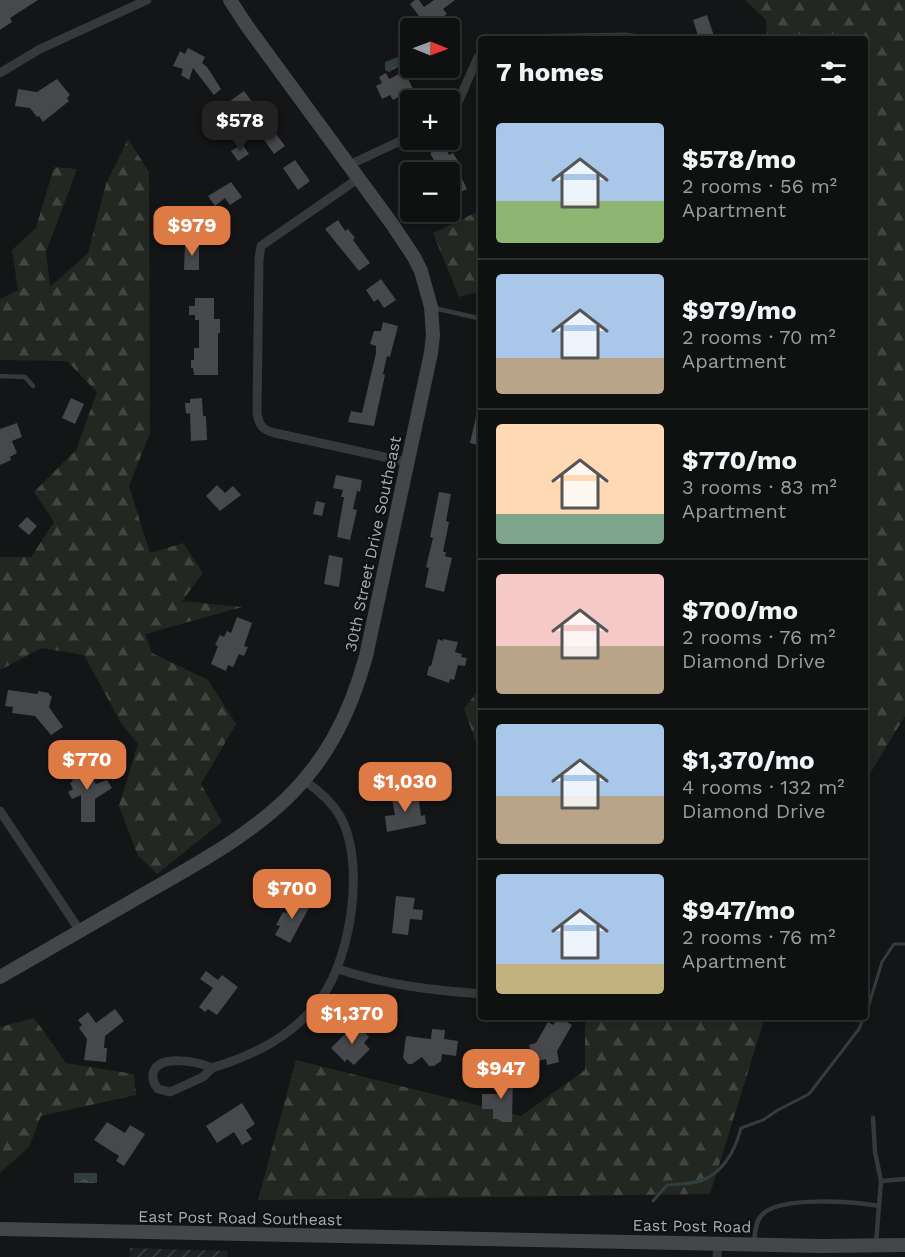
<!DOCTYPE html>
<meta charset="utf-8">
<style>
body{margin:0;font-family:"Work Sans",sans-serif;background:#181919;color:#f1f3f6;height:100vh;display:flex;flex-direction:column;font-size:22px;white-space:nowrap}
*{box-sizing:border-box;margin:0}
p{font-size:20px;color:#9b9d9f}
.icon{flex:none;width:33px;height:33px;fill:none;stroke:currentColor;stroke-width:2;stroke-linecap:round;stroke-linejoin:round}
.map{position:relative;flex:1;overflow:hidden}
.drawer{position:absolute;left:478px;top:36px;width:390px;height:984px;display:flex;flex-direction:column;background:#0f1010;border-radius:6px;box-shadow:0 3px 9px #0003,0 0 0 2px #2f3030}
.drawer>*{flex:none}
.needle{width:39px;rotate:91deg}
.fabs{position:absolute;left:400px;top:18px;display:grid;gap:12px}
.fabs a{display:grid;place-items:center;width:60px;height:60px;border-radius:6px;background:#0f1010;box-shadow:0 3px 9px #0003,0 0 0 2px #2f3030;font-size:30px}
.price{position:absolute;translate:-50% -51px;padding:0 14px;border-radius:12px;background:#de7a44;color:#fff;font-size:20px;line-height:39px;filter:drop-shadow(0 2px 3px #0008)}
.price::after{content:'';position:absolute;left:50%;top:36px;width:18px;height:14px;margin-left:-9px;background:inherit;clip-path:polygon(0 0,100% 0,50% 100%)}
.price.active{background:#222;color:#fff}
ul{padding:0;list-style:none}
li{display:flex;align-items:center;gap:18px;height:150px;padding:0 18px}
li+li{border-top:2px solid #2f3030}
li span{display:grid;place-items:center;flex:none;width:168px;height:120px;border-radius:6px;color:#555}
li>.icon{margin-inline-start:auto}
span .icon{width:72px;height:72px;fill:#fffc;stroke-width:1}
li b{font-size:26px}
h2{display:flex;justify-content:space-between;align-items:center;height:72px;padding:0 18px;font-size:26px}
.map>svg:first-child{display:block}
</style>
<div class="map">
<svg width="905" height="1257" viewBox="0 0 905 1257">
<defs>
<pattern id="industrial-furrows" width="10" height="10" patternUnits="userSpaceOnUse" patternTransform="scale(1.5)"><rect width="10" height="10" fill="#202123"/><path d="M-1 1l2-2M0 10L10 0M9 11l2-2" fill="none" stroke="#3e3f41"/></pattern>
<pattern id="forest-firs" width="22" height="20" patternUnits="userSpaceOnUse" patternTransform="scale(1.5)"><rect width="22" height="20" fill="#222821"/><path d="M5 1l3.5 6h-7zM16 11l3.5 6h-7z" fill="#3f453f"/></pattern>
<pattern id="water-ripples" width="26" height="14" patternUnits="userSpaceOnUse" patternTransform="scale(1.5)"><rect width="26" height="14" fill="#313d3f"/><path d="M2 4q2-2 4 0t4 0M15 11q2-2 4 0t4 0" fill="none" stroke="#4c5658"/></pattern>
</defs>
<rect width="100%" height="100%" fill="#141516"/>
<path fill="url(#industrial-furrows)" d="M130 1248 228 1251 227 1257H129Z"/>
<path fill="url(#forest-firs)" d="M745 0H905V716L866 780V39H767L766 20Z
M128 139 149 172 150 433 129 486 150 553 183 543 203 573 182 601 242 607 145 634 152 653 208 680 236 724 201 784 222 822 157 874 138 856 119 806 138 744 121 723 84 655 42 648 0 670V557H31L54 522 34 492 76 450 97 392 67 361 0 360V299L18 290 12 250 36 228 54 167 77 169 46 252 50 287 88 253 106 184Z
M481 210V291L459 297 433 233Z
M481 686V756L464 709Z
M585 1017H765L710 1194 258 1200 296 1060 521 1116 585 1070Z
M34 1018 66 1063 134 1074 136 1095 41 1116 29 1147 0 1173V1027Z"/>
<path fill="url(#water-ripples)" d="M398 57 400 58 401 65 389 72 385 70V62Z
M96 751 116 756 114 764 94 759Z
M74 1173H97V1183H74Z"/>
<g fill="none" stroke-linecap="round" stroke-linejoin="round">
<path stroke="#313d3f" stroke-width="3" d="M866 1014 882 962 894 944H905
M653 1201 667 1185C677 1184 691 1184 701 1181 724 1172 735 1151 741 1128L763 1120 778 1110 809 1094 859 1029 864 1017"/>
</g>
<path fill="#46484b" d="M0 0H38L10 18 12 22 0 30Z
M415 0H419L424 7 434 0H455L443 9 447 14 428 28 410 4Z
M707 15 715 39H699L693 20Z
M188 48 205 57 202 63 207 67 221 89 214 95 193 68 189 80 181 75 183 69 173 66 180 51 185 54Z
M386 73 389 79 399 74 401 77 406 75 413 89 393 100 390 95 382 99 376 86 382 83 379 77Z
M57 79 70 95 67 98 69 101 43 122 39 116 37 117 30 108 15 106 18 89 37 92Z
M244 91 285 146 274 154 250 119 245 123 230 101Z
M242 144 249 154 238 161 231 151Z
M444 146 449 155 453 153 458 161 454 163 467 189 450 197V172H440L430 153Z
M295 160 310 181 298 190 283 168Z
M231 182 242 197 230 205 225 198 215 206 208 196Z
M338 220 345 231 348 229 355 238 353 240 370 263 359 271 325 229Z
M185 244H199V270H184Z
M381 279 396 300 384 308 378 299 374 302 366 290Z
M195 298H214V319H220V333H218V375H194L193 368H191V360H194V348H199V320H195V315H189V306H195Z
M383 322 398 326 390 357 387 356 383 374 385 375 374 426 348 422 351 411 362 413 376 353V346L370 344 374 331H381Z
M71 398 84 404 75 424 62 418Z
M202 398 203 416H206L207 440 191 441 190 413 186 414 185 403H190V399Z
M478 408H482V446L470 443Z
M17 423 22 437 12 441 17 453 10 457 11 460 0 465V429Z
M336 475 362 480 360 492 357 491 353 509 357 510 350 540 337 537 344 497H341L343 490 333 488Z
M217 485 225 493 233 486 241 495 220 511 206 496Z
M439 492 451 494 446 521 449 522 443 552H446L445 556 452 558 444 592 425 587 429 568 426 567 433 538 430 537Z
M316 501 325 503 322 516 313 514Z
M27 517 37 526 29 535 18 526Z
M329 555 343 558 339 587 324 584Z
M237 617 252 623 244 646 248 647 244 656 239 654 233 667 228 665 226 671 211 664 218 646 215 645 220 635 224 637 227 631 231 633Z
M438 639 443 641V639L458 642 455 652 462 654 461 657 467 658 465 666 458 665 454 680 450 679 449 683 427 675 429 666H431Z
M8 690 38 694V691L49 693V695L52 696 49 707 63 727 51 735 35 716 12 713 13 707 5 706Z
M80 760 96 784 107 780 112 788 95 799V822H81V795L72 799 68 792 73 789 70 783 73 781 69 775 76 771 72 764Z
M409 792V795L418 793 421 816 425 815 426 824 387 832 385 816 395 815 392 799 400 797 399 794Z
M396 896 415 898 413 909 423 910 422 920 410 919 408 935 392 933Z
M294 898 310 906 290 943 275 935 280 926 276 925 283 912 286 913Z
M206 971 218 980 222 975 238 987 217 1015 208 1009 205 1012 199 1007 213 988 200 979Z
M115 1009 124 1021 105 1036 104 1048H107L106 1062 84 1060 87 1039 79 1028 82 1025 78 1020 88 1012 96 1023Z
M558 1017 572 1025 557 1051 559 1062 547 1065 546 1059 534 1062 529 1045 536 1043 548 1022 553 1025Z
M356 1023 369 1037 364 1043 370 1049 354 1065 347 1059 345 1062 331 1048Z
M432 1029 445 1030 444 1039 458 1041 456 1056 442 1054 441 1061 434 1066H429L422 1057 412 1064H408L403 1058 406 1036 431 1039Z
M497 1076H513L512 1122H501V1119H493V1109H482V1094H497Z
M242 1103 255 1124 246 1130 252 1139 242 1145 234 1132 217 1143 206 1126Z
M107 1122 125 1133 130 1125 145 1134 124 1166 116 1161 119 1156 94 1140Z"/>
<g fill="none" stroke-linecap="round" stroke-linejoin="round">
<path stroke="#36383a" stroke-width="4.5" d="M434 308 482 319
M0 376 25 377 33 386
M873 1118 875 1152 881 1181 876 1243
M881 1181 905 1179
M754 1243C755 1234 755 1223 761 1216 777 1195 855 1202 879 1206"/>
<path stroke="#36383a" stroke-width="9" d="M508 39 626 37 638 39
M0 73 40 49 147 0
M450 114 455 109 478 57 482 54
M349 165 411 136
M359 178 261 246 259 259 257 413C259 426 263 430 275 433L407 462
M0 811 80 931
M338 969C385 985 432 990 482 994
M212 1068 203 1077 170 1092 158 1089C154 1084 151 1078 154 1071 161 1054 199 1062 212 1068 255 1055 295 1035 322 997 351 956 366 862 340 816 332 802 318 790 305 781
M717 1257 718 1243"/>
<path stroke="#44474a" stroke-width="14" d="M0 977C50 948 101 919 151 890 262 827 330 787 366 656L431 353 433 335 431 307 421 271 414 257 392 224 247 26 230 0
M0 1229 821 1246 905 1245"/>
</g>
<g text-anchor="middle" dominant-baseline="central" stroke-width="4.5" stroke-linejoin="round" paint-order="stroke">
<g font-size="16" fill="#a7afb4" stroke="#0f1011">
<text transform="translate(373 544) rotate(-78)">30th Street Drive Southeast</text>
<text transform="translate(240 1218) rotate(1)">East Post Road Southeast</text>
<text transform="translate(692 1226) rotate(1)">East Post Road</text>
</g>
</g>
</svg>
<div class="fabs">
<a><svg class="needle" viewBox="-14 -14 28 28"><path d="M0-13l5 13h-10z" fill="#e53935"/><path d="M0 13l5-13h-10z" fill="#9b9d9f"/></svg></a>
<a>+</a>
<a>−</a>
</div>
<b class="price active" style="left:240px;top:152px">$578</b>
<b class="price" style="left:192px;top:257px">$979</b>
<b class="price" style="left:87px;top:791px">$770</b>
<b class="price" style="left:405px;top:813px">$1,030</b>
<b class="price" style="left:292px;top:920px">$700</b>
<b class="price" style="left:352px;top:1045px">$1,370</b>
<b class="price" style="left:501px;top:1100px">$947</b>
<section class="drawer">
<h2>7 homes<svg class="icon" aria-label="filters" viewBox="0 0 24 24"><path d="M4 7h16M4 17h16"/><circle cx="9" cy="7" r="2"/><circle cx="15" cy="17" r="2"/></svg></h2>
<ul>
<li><span style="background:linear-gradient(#a9c7e8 65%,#8fb573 0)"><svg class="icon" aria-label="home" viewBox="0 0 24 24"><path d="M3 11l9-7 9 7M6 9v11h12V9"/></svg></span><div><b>$578/mo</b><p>2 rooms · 56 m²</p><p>Apartment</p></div></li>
<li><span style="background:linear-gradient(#a9c7e8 70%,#b9a48a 0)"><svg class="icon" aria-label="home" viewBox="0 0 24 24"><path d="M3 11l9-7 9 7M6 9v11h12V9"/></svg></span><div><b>$979/mo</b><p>2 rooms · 70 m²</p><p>Apartment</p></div></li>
<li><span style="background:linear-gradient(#ffd9b3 75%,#7fa58c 0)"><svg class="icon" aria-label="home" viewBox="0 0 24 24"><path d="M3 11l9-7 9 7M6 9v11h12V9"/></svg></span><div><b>$770/mo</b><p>3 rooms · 83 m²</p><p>Apartment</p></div></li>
<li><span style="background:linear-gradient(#f6c9c9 60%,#b9a48a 0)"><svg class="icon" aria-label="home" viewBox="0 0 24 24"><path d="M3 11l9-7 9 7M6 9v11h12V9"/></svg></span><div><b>$700/mo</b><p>2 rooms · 76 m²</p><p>Diamond Drive</p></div></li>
<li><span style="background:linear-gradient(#a9c7e8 60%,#b9a48a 0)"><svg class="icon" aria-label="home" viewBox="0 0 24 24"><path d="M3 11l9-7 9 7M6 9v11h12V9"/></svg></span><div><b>$1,370/mo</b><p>4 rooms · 132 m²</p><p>Diamond Drive</p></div></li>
<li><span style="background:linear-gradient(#a9c7e8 75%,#c2b280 0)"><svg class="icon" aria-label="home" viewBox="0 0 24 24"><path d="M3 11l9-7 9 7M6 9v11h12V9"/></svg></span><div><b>$947/mo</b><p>2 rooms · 76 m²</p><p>Apartment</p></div></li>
</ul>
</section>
</div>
